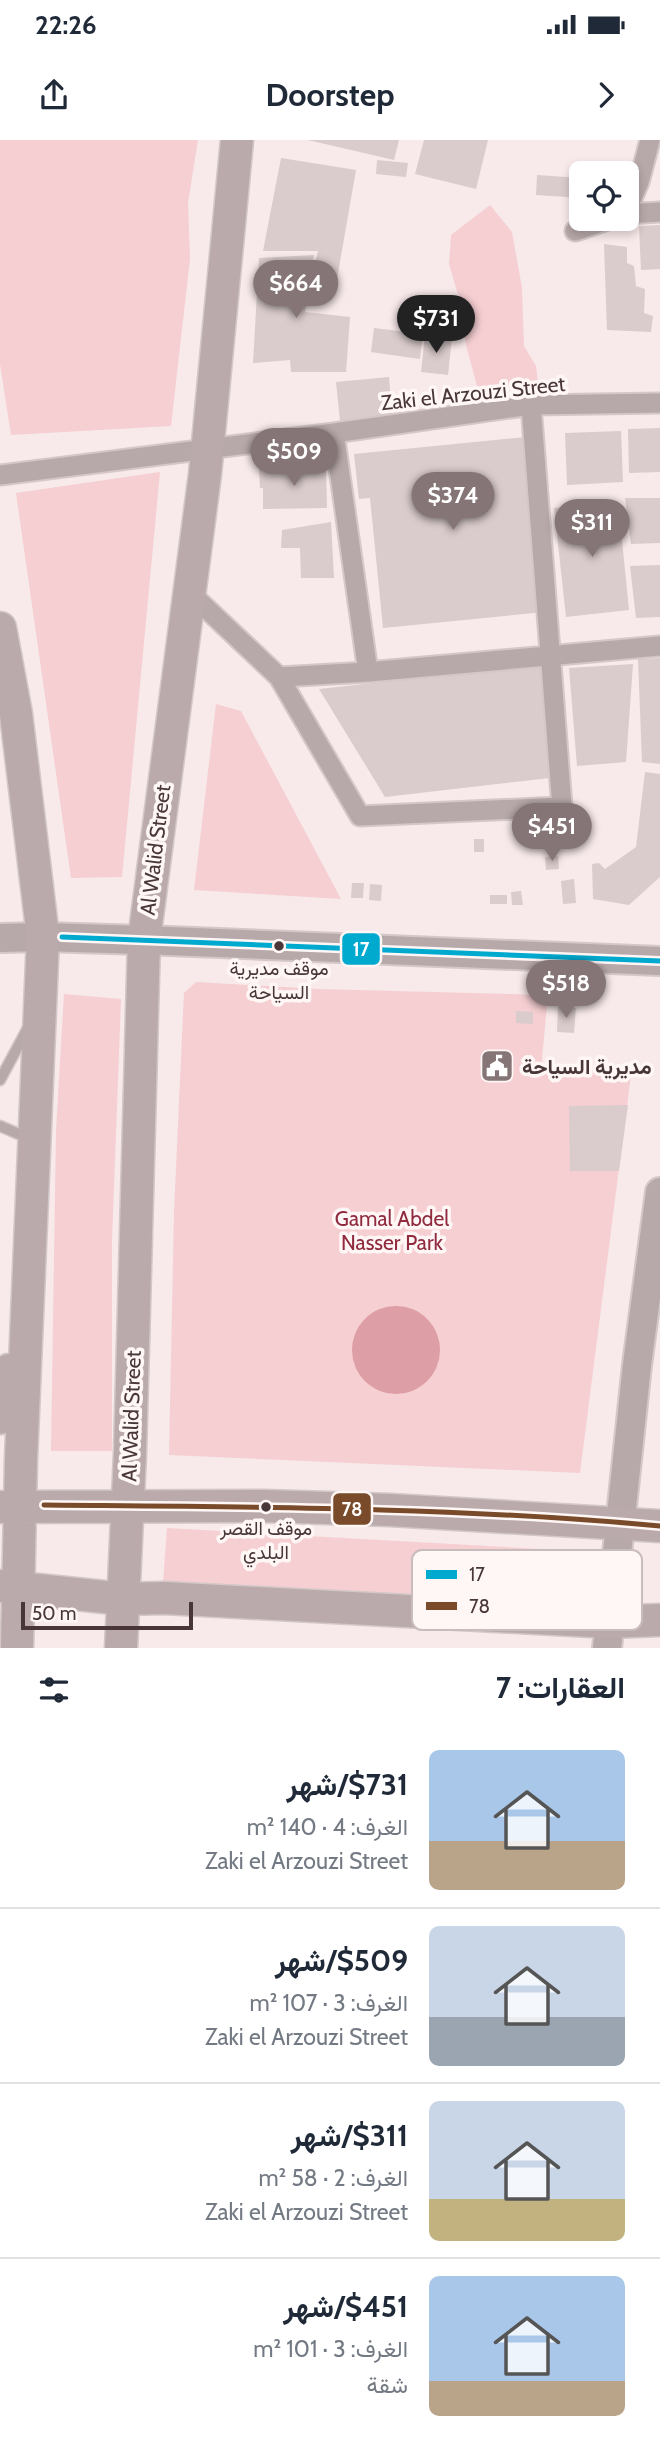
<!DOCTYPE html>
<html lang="ar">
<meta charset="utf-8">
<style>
body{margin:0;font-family:Cabin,Vazirmatn,sans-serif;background:#f6f6f7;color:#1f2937;direction:rtl;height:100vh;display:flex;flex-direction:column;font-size:26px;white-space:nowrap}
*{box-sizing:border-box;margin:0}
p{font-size:23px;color:#747a83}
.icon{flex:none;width:38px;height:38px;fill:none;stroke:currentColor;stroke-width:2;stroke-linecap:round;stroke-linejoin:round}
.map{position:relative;height:1508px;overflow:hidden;direction:ltr}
.panel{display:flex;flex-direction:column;background:#fff;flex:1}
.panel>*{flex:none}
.tools{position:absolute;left:569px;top:21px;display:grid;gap:14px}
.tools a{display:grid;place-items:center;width:70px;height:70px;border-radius:10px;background:#fff;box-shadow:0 4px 10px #0003;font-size:35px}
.scale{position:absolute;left:21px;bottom:18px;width:172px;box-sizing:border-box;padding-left:7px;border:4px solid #483638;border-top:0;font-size:19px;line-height:24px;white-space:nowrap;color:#483638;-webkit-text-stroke:5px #fff6f6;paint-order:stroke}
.price{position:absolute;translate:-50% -60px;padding:0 16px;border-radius:24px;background:#867576;color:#fff;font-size:23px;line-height:46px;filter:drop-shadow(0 2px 4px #0008)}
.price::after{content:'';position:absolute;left:50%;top:42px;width:21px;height:16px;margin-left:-10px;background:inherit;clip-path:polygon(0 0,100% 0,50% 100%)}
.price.on{background:#222;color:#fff}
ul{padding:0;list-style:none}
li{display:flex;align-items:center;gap:21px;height:175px;padding:0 35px}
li+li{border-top:2px solid #e0e1e3}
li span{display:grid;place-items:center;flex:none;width:196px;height:140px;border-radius:10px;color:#555}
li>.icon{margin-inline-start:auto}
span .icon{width:84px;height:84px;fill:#fffc;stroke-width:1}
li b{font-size:30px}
h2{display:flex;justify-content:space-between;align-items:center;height:84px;padding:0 35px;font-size:30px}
.status{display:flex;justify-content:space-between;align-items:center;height:49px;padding:0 35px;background:#fff;direction:ltr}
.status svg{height:19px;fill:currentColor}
header{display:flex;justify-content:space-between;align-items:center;height:91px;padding:0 35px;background:#fff;font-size:32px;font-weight:800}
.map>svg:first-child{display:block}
</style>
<div class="status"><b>22:26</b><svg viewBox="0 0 49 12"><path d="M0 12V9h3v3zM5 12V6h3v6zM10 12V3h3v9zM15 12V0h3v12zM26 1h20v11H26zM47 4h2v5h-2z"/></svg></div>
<header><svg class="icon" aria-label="forward" viewBox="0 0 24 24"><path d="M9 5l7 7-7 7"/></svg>Doorstep<svg class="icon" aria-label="share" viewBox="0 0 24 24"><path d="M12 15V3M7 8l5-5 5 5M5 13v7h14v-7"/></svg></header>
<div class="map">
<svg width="660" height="1508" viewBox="0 0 660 1508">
<rect width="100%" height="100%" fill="#f8e9ea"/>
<path fill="#f5cfd2" d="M0 0H198L188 63 190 119 171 286 11 295 0 224Z
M490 65 512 92 522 148 524 206 536 226 538 242 504 248 477 246 466 205 459 158 449 124 451 95Z
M160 332 122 737 71 738 16 353Z
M216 564 241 571 341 759 194 750Z
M196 842 318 849 548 855 541 930 632 927 580 1333 169 1315 174 1072 184 853Z
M64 854 121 859 112 1100V1311H51L56 990Z
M167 1388 576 1411 573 1463 163 1442Z"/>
<path fill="#de9ea5" d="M352 1210a44 44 0 1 1 88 0a44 44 0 1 1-88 0Z"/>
<path fill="#dacbcc" d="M308 0H399L394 20Z
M424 0H488L476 49 415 34Z
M281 18 356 30 337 139 312 135 318 111H263Z
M377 20 408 23 406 37 376 34Z
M537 35 581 38V58L536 55Z
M660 85V129L641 130 639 86Z
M604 104 627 107V123L634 126 636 146 645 149 644 173 653 176 651 192 607 190Z
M314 115 305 172 350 177 346 232H291L290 220 253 223 259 118Z
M374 188 423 194 420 219 371 212Z
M425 194 452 197 448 235 421 232Z
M389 237 392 276 340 281 336 242Z
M660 288V332L629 333 628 289Z
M621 291 623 342 567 345 565 293Z
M526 297 544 472 383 488 370 358 359 359 354 314Z
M326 327 327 368 263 369V348H260L259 328Z
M625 358H660V403L631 404Z
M618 361 629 470 566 477 554 368Z
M331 382 334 438H301L300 408H281L282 390Z
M660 425V477L636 478 630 426Z
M660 518V624L642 622 638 519Z
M544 524 550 638 385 657 319 549Z
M633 524 626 622 577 626 569 528Z
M645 632 660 634V737L629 765 593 759 592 724 599 723 605 729 636 707Z
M474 699H484V712H474Z
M558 716 559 729 546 730 545 717Z
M574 739 576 763 563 764 561 741Z
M352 743H364L363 758H351Z
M370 744 382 745 381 761 369 760Z
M521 751 523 765H512L511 752Z
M490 755H507V764H490Z
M558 867 576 868 574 893 557 892Z
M516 871 533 872V884L516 883Z
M628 965 619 1031H570L569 966Z"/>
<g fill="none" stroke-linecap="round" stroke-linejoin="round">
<defs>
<path id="lane" d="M0 940 29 886
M0 986 28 998"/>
<path id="street" d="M626 71 639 42 650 0
M626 74 660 72
M575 91 610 79
M334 293 368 532
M0 335 334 293 531 265 660 263
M189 452 279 537 360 676 562 667 531 265
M279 537 368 532 660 506"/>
<path id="secondary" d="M0 798 43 797 144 800 660 821
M607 1508 637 1225 660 1052"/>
<path id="primary" d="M0 488 16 574 43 797 21 1319 17 1508
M0 1278 9 1230
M1 1367 264 1366 390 1370 660 1386
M0 1446 123 1459 164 1458 610 1482 660 1480
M121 1508 130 1314 144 800 205 334 237 0"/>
</defs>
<use href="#lane" stroke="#d3c7c7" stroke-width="13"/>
<use href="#street" stroke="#d3c7c7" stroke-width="23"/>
<use href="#secondary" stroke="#d3c7c7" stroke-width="32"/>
<use href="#primary" stroke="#d3c7c7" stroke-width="35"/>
<use href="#lane" stroke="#b7a8a9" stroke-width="10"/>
<use href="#street" stroke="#b7a8a9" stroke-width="19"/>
<use href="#secondary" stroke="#b7a8a9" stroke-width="28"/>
<use href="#primary" stroke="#baaaab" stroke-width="32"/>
<defs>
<path id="bus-1" d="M62 797 660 821"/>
<path id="bus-2" d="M44 1365C250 1367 455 1367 660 1386"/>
</defs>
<use href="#bus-1" stroke="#fff6f6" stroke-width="10"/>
<use href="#bus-2" stroke="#fff6f6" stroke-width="10"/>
<use href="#bus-1" stroke="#00a9ce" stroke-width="5"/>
<use href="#bus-2" stroke="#7a4b2a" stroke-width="5"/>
</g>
<defs>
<symbol id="civic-square" viewBox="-11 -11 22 22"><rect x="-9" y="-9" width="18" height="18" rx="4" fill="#867576" stroke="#fff6f6"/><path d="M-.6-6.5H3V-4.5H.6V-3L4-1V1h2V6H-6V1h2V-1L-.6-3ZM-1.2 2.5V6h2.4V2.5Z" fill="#fff"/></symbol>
</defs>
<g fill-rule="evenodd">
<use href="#civic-square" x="478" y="907" width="38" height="38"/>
</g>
<g fill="#483638" stroke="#fff6f6" stroke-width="2.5">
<circle cx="279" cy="806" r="6"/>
<circle cx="266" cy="1367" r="6"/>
</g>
<g text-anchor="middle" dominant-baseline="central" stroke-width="7" stroke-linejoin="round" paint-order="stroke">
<g font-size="19" fill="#483638" stroke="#fff6f6">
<text x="279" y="828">موقف مديرية<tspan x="279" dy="24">السياحة</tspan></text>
<text x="266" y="1388">موقف القصر<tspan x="266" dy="24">البلدي</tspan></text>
</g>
<g font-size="21" fill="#483638" stroke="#fff6f6">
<text transform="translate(473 253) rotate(-6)">Zaki el Arzouzi Street</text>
<text transform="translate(155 710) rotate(-83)">Al Walid Street</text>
<text transform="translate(131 1276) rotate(-88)">Al Walid Street</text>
</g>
<g font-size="21" font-weight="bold" fill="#483638" stroke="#fff6f6" text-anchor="start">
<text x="522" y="926">مديرية السياحة</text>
</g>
<g font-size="21" fill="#902b3f" stroke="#fff6f6">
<text x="392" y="1078">Gamal Abdel<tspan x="392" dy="24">Nasser Park</tspan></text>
</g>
</g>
<rect x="412" y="1410" width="230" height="80" rx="10" fill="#fff6f6" stroke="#c8bcbd" stroke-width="2"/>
<rect x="426" y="1430" width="31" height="9" fill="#00a9ce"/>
<rect x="426" y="1462" width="31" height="8" fill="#7a4b2a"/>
<g font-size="19" fill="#483638">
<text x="469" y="1441">17</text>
<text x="469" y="1473">78</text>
</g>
<g stroke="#fff6f6" stroke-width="2.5">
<rect x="341" y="792" width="40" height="34" rx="7" fill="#00a9ce"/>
<rect x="332" y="1352" width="40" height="34" rx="7" fill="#7a4b2a"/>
</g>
<g font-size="19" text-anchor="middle" font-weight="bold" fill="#fff">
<text x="361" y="816">17</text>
<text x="352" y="1376">78</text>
</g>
</svg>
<div class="tools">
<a><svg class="icon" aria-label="locate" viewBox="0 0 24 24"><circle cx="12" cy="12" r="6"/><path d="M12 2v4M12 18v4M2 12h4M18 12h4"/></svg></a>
</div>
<div class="scale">50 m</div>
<b class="price" style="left:296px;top:180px">$664</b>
<b class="price on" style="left:436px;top:215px">$731</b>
<b class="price" style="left:294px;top:348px">$509</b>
<b class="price" style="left:453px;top:392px">$374</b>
<b class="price" style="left:592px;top:419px">$311</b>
<b class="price" style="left:552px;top:723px">$451</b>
<b class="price" style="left:566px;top:880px">$518</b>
</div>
<section class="panel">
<h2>العقارات: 7<svg class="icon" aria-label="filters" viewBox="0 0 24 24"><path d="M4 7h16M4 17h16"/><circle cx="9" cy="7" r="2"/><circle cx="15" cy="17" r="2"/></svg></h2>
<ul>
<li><span style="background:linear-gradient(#a9c7e8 65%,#b9a48a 0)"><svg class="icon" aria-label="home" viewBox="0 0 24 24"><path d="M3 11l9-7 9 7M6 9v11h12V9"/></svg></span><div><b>$731/شهر</b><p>الغرف: 4 · 140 m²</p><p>Zaki el Arzouzi Street</p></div></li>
<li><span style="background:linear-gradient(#c9d6e8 65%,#9aa5b1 0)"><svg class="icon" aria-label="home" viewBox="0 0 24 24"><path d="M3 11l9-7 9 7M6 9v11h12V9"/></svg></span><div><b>$509/شهر</b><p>الغرف: 3 · 107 m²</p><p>Zaki el Arzouzi Street</p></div></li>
<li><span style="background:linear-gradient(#c9d6e8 70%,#c2b280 0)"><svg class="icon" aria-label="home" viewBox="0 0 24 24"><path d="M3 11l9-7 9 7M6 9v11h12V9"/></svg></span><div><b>$311/شهر</b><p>الغرف: 2 · 58 m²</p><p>Zaki el Arzouzi Street</p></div></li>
<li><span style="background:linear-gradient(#a9c7e8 75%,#b9a48a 0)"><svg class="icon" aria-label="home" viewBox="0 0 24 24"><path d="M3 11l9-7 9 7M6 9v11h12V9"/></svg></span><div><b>$451/شهر</b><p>الغرف: 3 · 101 m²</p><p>شقة</p></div></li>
</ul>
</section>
